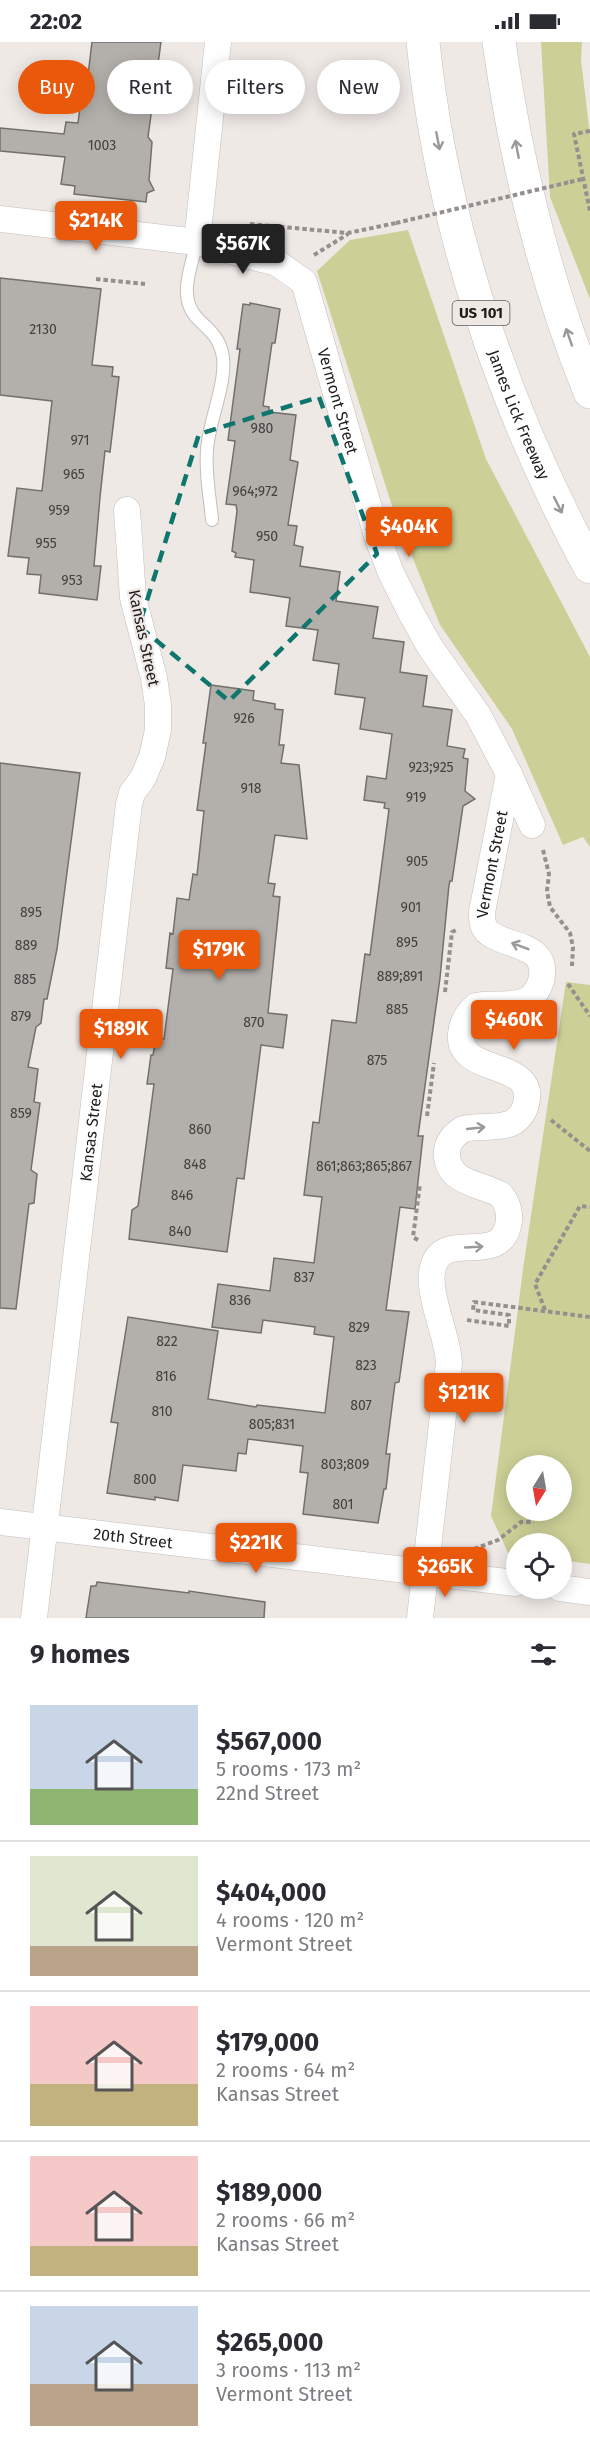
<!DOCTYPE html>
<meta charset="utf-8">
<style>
body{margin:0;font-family:"Fira Sans",sans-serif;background:#f7f7f7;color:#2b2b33;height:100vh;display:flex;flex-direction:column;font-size:22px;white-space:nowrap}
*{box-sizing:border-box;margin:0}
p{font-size:20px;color:#7c7c81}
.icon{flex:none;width:33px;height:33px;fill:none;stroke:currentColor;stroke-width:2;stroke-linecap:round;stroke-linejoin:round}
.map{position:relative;height:1576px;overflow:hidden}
.side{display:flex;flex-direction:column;background:#fff;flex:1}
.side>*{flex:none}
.hud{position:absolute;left:18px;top:18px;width:555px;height:54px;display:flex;gap:12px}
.needle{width:39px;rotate:191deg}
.fabs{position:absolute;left:506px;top:1413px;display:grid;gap:12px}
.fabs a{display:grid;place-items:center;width:66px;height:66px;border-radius:50%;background:#fff;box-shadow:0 3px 15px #0003;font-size:30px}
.price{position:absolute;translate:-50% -51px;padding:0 14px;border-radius:6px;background:#ea580c;color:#fff;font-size:20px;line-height:39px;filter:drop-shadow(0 2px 3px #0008)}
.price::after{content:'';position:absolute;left:50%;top:36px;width:18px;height:14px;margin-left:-9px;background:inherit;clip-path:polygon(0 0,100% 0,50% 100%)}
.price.active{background:#222;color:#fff}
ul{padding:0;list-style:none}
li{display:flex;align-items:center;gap:18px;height:150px;padding:0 30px}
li+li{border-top:2px solid #e1e1e2}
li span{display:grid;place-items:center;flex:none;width:168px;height:120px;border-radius:0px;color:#555}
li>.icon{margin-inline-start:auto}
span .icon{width:72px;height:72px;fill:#fffc;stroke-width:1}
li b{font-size:26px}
h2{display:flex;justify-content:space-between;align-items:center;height:72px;padding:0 30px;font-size:26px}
.chip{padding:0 21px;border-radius:27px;background:#fff;box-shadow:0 3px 15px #0003;font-size:21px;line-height:54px}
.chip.active{background:#ea580c;color:#fff}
.status{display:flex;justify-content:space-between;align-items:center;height:42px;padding:0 30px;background:#fff;direction:ltr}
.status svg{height:16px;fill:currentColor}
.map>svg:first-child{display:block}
</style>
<div class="status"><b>22:02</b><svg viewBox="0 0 49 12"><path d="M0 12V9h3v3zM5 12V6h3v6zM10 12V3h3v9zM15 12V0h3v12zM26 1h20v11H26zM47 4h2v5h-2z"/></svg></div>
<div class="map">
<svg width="590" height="1576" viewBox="0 0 590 1576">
<rect width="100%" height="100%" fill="#efe9e6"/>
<path fill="#ccd096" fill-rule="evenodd" d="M541 0H582L581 18 590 93V257L550 155Z
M408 188 486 417 590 615V805L583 795 563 803 512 687 440 583 394 470 317 229 350 198Z
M566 940 590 943V1522L561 1518V1502H516V1514L509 1513 491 1474 524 1220ZM516 1424H561V1468H516Z"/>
<path fill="#b3b0ac" stroke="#72706c" stroke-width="1.5" d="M92 0H161L148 95 152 100 149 138 154 148 147 151 146 160 74 152 75 144 61 142 65 115 0 109V86L64 92 66 80 78 81 82 50H86Z
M0 236 101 247 92 323 113 325 112 334 119 335 110 410 105 409 100 455 94 524H101L97 558 39 551 41 533 27 532 29 516 8 514 17 446 42 449 52 359 0 353Z
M250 261 280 267 275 301H272L263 364 269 365V370L296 373 290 418 298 420 288 483 297 484 294 503 303 505 300 524 340 530 336 559 378 565 373 596 404 600 400 630 427 634 423 664 452 668 447 704 465 707 463 716 468 717 465 749 475 757 463 764 452 839H450L449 843 440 936 418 1094H423L415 1167 400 1165 386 1268 409 1270 399 1340 395 1341 386 1412H390L386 1447H384L378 1481 303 1472 308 1431 300 1430 303 1404 248 1397 246 1412 238 1411 236 1429 183 1423 178 1459 155 1455V1458L107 1451 118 1381 111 1380 128 1275 218 1289 208 1357 256 1365 257 1363 325 1371 334 1295 314 1292 315 1285 263 1278 261 1291 212 1285 218 1242 270 1249 274 1216 314 1221 322 1155 304 1153 313 1080 319 1081 332 978 356 981 365 912 370 913 389 767 384 766 385 761 364 758 367 734 386 737 392 692 360 687 365 656 335 652 339 622 313 618 318 588 286 584 290 556 250 550 254 518 235 515 236 511 232 509 237 469 236 463 226 462 235 399 228 398 240 307H237L243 262 250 263Z
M211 643 254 649 253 658 275 662V667L283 668 279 703H284L281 721 299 723 307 797 275 793 268 841 275 842 273 854 280 855 268 971 287 973 283 1006 261 1003 244 1137 237 1136 227 1210 129 1197 132 1168 138 1164 154 1042H147L151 1013H153L156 996 164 997 173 927 166 926 170 891 173 892 177 856 189 858 193 832 197 833 204 769 197 768 206 701H203Z
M0 721 80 731 57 907 47 957H44L41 981 36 985 28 1025 38 1027 34 1060 40 1061 31 1128 37 1132 34 1161 29 1162 16 1267 0 1266Z
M97 1540 189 1551V1549L265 1560 264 1576H86L91 1544H96Z"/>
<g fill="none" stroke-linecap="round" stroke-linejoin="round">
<defs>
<path id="service" d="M197 200C191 226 177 256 198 277 209 288 218 294 222 310 229 338 208 379 207 409 205 432 210 455 212 478"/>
<g id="minor">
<path id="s1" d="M0 177 197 200 277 221 304 240 377 494 391 531 411 571 430 605 478 673 509 732 532 783"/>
<path d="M197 200 218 0"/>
<path id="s2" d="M0 1480 516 1541"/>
<path d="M560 1546 590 1550"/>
<path id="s3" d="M34 1576 129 762 132 751 143 736 152 715 158 688V663L154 636 133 556 127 468"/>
<path id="s4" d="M420 1576 449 1321C448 1292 424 1248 434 1222 446 1189 499 1223 508 1184 511 1172 508 1162 501 1153 481 1141 445 1142 447 1109 448 1099 455 1092 463 1087 478 1083 495 1087 509 1082 516 1080 522 1073 525 1066 542 1015 457 1036 461 992 462 980 467 972 476 964 492 961 513 965 527 958 534 954 539 946 541 939 550 901 508 906 489 891 482 886 482 878 482 870L509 732"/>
</g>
<g id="motorway">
<path id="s5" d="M423 0C442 184 502 363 590 525"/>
<path d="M499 0C516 120 544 237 590 350"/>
</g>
</defs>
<use href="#service" stroke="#c4bebc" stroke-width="14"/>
<use href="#minor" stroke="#c4bebc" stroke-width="27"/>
<use href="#motorway" stroke="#c4bebc" stroke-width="34"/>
<path stroke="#94908e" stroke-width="4" stroke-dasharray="4.5 3" stroke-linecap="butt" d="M590 89 574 92 590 169
M570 140 583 137
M250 182 348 191 396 181
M314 213 348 192
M96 237 145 242
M543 808 549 832 547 849 550 865 570 891 573 905 572 924
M568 942 590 974
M445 950 452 890 456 888
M427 1074 434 1021
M551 1078 590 1109
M418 1198 413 1195 420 1142
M545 1268 535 1242 580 1164 590 1165
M467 1278 509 1284V1273L473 1268 474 1260 590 1275
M474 1507 498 1498 521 1480H534"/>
<use href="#service" stroke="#fff" stroke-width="12"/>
<use href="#minor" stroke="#fff" stroke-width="26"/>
<use href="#motorway" stroke="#fff" stroke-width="33"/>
<path stroke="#94908e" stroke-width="4" stroke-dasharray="4.5 3" stroke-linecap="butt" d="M396 181 570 140"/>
</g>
<defs><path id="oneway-shaft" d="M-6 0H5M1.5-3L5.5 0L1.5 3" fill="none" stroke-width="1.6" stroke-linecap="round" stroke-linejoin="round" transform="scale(1.5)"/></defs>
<g stroke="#9a9998">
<use href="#oneway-shaft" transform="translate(438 99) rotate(79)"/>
<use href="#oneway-shaft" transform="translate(517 107) rotate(-101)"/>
<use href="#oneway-shaft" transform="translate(569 295) rotate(-109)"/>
<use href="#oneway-shaft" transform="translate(558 463) rotate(64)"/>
<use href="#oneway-shaft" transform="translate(520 904) rotate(-159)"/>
<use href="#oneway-shaft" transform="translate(476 1086) rotate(-6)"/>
<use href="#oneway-shaft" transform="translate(474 1205) rotate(-3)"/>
</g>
<path fill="none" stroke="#0f766e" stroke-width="4.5" stroke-dasharray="12 8" stroke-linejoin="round" d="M319 355 377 512 229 659 139 584 199 392Z"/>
<g text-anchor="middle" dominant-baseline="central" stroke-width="4.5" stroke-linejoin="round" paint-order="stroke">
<g font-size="14" fill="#43413f">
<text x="102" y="103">1003</text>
<text x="43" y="287">2130</text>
<text x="262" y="386">980</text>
<text x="80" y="398">971</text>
<text x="74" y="432">965</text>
<text x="255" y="449">964;972</text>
<text x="59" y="468">959</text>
<text x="267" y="494">950</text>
<text x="46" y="501">955</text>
<text x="72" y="538">953</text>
<text x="244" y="676">926</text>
<text x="431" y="725">923;925</text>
<text x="251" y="746">918</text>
<text x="416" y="755">919</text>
<text x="417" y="819">905</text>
<text x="411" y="865">901</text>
<text x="31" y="870">895</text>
<text x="407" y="900">895</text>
<text x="26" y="903">889</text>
<text x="400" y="934">889;891</text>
<text x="25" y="937">885</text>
<text x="397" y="967">885</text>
<text x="21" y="974">879</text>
<text x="254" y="980">870</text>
<text x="377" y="1018">875</text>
<text x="21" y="1071">859</text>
<text x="200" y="1087">860</text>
<text x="195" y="1122">848</text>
<text x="364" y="1124">861;863;865;867</text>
<text x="182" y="1153">846</text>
<text x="180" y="1189">840</text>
<text x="304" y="1235">837</text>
<text x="240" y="1258">836</text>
<text x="359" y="1285">829</text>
<text x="167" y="1299">822</text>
<text x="366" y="1323">823</text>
<text x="166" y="1334">816</text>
<text x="361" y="1363">807</text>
<text x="162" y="1369">810</text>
<text x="272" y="1382">805;831</text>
<text x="345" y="1422">803;809</text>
<text x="145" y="1437">800</text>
<text x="343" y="1462">801</text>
</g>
<rect fill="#efe9e6" stroke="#5d5a58" stroke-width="1.5" x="452.5" y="259" width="57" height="24" rx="4.5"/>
<g font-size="15" font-weight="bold" fill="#1e1c1b">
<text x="481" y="271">US 101</text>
</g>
<g font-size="16" fill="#1e1c1b" stroke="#efe9e6">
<text stroke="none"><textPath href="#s1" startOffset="438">Vermont Street</textPath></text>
<text stroke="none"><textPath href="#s5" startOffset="386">James Lick Freeway</textPath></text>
<text transform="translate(144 596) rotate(78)">Kansas Street</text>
<text stroke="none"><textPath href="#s4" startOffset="1026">Vermont Street</textPath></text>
<text stroke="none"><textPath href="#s3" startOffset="489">Kansas Street</textPath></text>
<text stroke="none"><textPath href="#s2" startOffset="134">20th Street</textPath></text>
</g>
</g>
</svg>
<div class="fabs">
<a><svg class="needle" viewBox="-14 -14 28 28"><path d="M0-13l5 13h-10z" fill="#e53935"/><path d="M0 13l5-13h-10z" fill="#7c7c81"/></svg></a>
<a><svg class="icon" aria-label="locate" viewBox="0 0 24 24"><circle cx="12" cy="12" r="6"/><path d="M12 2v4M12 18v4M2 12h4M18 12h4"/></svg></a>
</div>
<b class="price" style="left:96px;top:210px">$214K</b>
<b class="price active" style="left:243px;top:233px">$567K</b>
<b class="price" style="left:409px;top:516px">$404K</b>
<b class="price" style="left:219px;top:939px">$179K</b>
<b class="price" style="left:514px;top:1009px">$460K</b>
<b class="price" style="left:121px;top:1018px">$189K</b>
<b class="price" style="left:464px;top:1382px">$121K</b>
<b class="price" style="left:256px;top:1532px">$221K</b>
<b class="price" style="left:445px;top:1556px">$265K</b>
<div class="hud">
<a class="chip active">Buy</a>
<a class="chip">Rent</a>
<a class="chip">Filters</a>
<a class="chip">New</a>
</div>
</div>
<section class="side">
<h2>9 homes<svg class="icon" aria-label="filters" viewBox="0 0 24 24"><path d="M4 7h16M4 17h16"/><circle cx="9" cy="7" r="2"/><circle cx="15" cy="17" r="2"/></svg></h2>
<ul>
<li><span style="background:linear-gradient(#c9d6e8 70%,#8fb573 0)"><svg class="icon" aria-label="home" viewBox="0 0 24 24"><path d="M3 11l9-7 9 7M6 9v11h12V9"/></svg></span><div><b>$567,000</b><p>5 rooms · 173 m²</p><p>22nd Street</p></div></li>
<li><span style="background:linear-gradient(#dfe7d0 75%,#b9a48a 0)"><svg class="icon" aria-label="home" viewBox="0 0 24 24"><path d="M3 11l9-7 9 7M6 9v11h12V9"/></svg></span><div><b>$404,000</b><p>4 rooms · 120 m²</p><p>Vermont Street</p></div></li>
<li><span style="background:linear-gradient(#f6c9c9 65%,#c2b280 0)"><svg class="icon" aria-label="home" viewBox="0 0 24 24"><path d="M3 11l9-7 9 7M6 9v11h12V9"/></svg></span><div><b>$179,000</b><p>2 rooms · 64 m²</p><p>Kansas Street</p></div></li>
<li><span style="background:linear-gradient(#f6c9c9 75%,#c2b280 0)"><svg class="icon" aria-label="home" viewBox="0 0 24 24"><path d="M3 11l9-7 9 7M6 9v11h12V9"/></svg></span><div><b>$189,000</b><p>2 rooms · 66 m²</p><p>Kansas Street</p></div></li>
<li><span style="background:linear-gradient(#c9d6e8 65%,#b9a48a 0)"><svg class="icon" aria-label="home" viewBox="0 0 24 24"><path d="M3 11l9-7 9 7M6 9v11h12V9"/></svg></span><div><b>$265,000</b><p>3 rooms · 113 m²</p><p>Vermont Street</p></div></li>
</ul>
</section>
